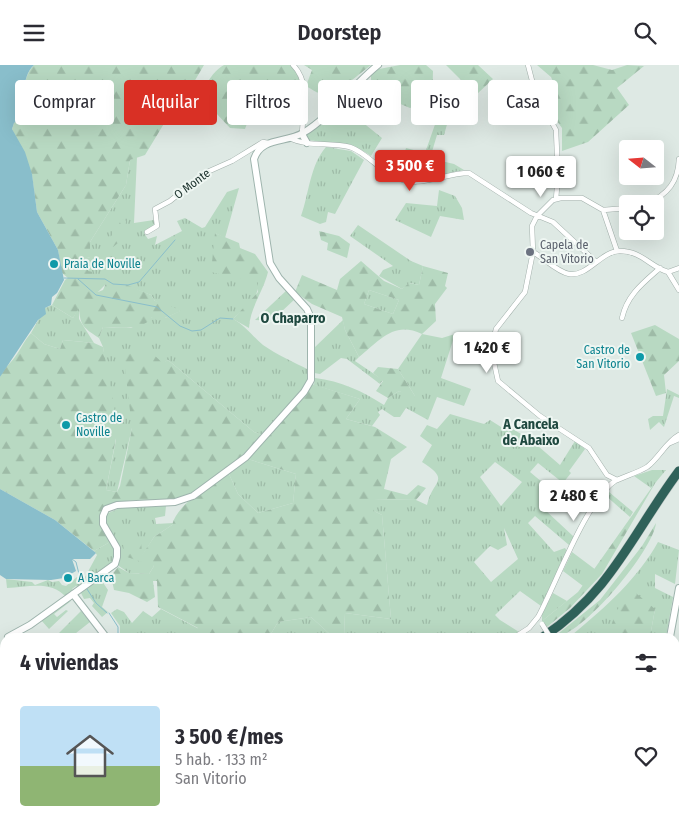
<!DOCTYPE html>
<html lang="es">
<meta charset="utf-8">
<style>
body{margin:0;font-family:"Fira Sans Condensed",sans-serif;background:#f2f2f3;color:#2b2b33;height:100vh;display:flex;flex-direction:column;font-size:19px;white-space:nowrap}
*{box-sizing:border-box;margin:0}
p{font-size:16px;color:#7c7c81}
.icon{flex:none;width:28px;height:28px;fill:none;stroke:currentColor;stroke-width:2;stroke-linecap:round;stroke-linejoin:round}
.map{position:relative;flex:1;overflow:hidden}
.side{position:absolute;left:0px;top:568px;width:680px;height:196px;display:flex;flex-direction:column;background:#fff;border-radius:15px 15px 0 0;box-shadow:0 5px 20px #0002}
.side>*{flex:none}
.hud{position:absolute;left:15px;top:15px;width:650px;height:45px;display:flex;gap:10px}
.needle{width:32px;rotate:287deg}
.buttons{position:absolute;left:619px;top:75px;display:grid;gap:10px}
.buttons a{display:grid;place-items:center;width:45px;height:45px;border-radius:5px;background:#fff;box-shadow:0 5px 20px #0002;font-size:25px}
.price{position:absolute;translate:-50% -42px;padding:0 11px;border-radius:5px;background:#fff;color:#222;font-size:16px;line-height:32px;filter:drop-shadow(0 1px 2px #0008)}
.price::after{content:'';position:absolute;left:50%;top:30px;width:15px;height:11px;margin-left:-8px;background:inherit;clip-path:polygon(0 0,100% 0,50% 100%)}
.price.active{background:#d93025;color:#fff}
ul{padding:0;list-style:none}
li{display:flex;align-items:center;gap:15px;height:125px;padding:0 20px}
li+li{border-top:1px solid #e1e1e2}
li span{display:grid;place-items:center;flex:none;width:140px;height:100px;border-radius:5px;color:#555}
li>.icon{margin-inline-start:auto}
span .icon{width:60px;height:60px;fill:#fffc;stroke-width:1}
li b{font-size:21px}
h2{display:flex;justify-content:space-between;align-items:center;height:60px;padding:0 20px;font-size:21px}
.pill{padding:0 18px;border-radius:5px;background:#fff;box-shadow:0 5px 20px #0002;font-size:18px;line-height:45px}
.pill.active{background:#d93025;color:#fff}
header{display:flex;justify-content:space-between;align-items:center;height:65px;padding:0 20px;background:#fff;font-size:22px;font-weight:600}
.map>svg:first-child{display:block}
</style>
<header><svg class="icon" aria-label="menu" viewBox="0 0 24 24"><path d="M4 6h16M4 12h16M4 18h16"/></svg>Doorstep<svg class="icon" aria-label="search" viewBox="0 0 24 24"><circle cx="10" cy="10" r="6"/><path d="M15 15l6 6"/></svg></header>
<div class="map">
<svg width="679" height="763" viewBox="0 0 679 763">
<defs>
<pattern id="grass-tufts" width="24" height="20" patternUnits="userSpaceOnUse" patternTransform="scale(1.25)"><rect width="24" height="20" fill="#b8d9c2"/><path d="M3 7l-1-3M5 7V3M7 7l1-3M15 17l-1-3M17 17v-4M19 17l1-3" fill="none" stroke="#9ebba7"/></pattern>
<pattern id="forest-firs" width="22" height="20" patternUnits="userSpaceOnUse" patternTransform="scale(1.25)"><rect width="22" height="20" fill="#b8d9c2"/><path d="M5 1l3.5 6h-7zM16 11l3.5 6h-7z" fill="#9ebba7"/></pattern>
</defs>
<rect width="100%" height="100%" fill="#dee9e4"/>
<path fill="url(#grass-tufts)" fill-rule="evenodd" d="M342 35 351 48 382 73 371 91C347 74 335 80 309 75L306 71V68Z
M439 48 450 49 444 70H437L431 90 433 94 454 99 464 105C439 109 425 119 398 112L406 83 425 88Z
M326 82 351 86 364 95 335 149 328 147 326 157 320 159 301 151C309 129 310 100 326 82Z
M137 92 134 158 154 155 155 159 144 168 148 174 157 171 155 180 182 166 177 156 185 153 202 163 205 162 227 127 239 123 225 173 215 168 254 215H258C262 232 243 243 233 254 246 261 252 271 263 280 277 290 294 297 309 305 308 330 277 352 262 370L254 367 168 295 162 299 132 363 117 427 106 425 116 375 103 282 99 273 103 262 131 263 152 252 165 253 180 246 155 236 151 230 122 219H106L98 227 87 213 88 206 82 198 84 194 90 192V177L126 120 130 95Z
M439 125 455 131 462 143 464 155 440 151 431 172 395 155 406 138 437 141Z
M358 160 411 196 423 201 419 220 410 218 402 224 379 211 383 205 393 201 350 171Z
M287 225 295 234 280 248 275 256 255 255Z
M369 225 399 235 393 249 364 239Z
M52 240 73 253 79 241V254L94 278 63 275 60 284 44 279 31 268 45 243Z
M343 255 345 265 359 292 355 296 383 315 380 319 347 294 341 293 320 309 314 308V283Z
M422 269 442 273 455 269 441 313 471 324 464 341 437 332 428 355 406 343 400 352H394L382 344 378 347 380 350 372 361 346 354 360 334 314 320 315 313C341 316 362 326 384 340L388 333 399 326 415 331 398 304Z
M667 324 679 330V333L674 331 664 362 659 357 650 365 648 354 653 351H663Z
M450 349 484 359 490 355 509 367 511 363 531 375 560 400 575 376 585 384 569 406 571 408 563 418 538 398 530 407 554 427 544 444 573 471V475L569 480 535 451 528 458 554 487 565 483 567 486 541 541 520 526 495 550 500 555 519 567 508 572H344L345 548 391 554 382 450 374 446V434L416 435 427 440C432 415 452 416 422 397L432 380 420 371 427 360 437 364ZM495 397 522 417 501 441 480 412ZM504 463 518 494 491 517 474 497 490 481 498 485 507 480Z
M248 394 296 409 293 438 258 448 238 429 229 409Z
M652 405H666L651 423 634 411Z
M609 427 633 447 630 452 605 430Z
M166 441 165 451 155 453 156 459 173 458 172 460 154 472 142 491 123 475 154 501 149 509 129 508 116 499 121 484 106 457V449L120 443Z
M110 477 115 487 111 499 78 523 76 521 72 524 74 527 66 532C51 515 28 522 7 523L6 514 32 517 35 520 48 515 52 517 59 516 62 520 66 521 77 512 84 514 97 490 94 486Z
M658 477 679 485 675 519 655 509V523L673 532 666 572H650L655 544C627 560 607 580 573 569 606 542 638 513 658 477Z
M572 487 596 505 583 521 563 506Z
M100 513 108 525 102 542 108 547 102 552 92 541 94 538 90 533 84 534 81 528Z
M553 528 567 536 542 556V549Z
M71 536 54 549 57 552 66 545 68 546 49 564 41 555 66 537Z
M117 544 124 547 132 558 143 546 152 552 161 544 199 564 191 572H120V561L111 548Z
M81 546 90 557 71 572H58L56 571Z
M311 552 333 572H269L278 557Z
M675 596 679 597V641L675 639Z
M0 633 5 641V671H0Z
M679 665 675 688 679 691V723L675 727V667L678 668Z
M271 759H307L311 763H269Z
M349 759H495V763H356Z"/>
<path fill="url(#forest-firs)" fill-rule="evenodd" d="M34 0H204L180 41 165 57 145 90 130 95 126 120 90 177V192L84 194 82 198 88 201V206L93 207 92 211 88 213 96 217 98 227 103 225 107 216 113 214 151 230 155 236 163 237 181 246 158 256 152 252C140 268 120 261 103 262L99 273C84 263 80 261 79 243L73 253 52 240 65 215 68 213 62 208 58 185 37 147 32 110 12 64 14 58 20 54C26 36 20 14 34 0Z
M224 0H291L307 17 286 22 260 23 245 64 230 63 216 48 200 60 193 53C198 36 208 8 224 0Z
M304 0H371C359 9 336 31 320 28 316 28 310 23 306 21L312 5Z
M400 0H426L433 6 432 41 422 39 410 43 391 35 379 59 370 60 376 35 371 22V9L379 4Z
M446 0H478L493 14 476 30Z
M537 0H593L612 5 627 0 644 1 617 23 629 40 588 77 562 86V63L548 44 557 26 551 12Z
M122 154 126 156 123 174 113 182 105 181Z
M319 166 339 171 350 179 347 193 327 185 328 178 321 175Z
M215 168 239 178 240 183 255 189 268 207C263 227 250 243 249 263L233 254 258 227V215L249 216 211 207Z
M361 196 384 216 402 224 409 218 419 220 423 201 448 208 445 221 447 223 435 239 436 256 422 269C394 255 379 276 359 292L345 265 342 252 312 239 295 227 302 210 337 225 340 214ZM369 225 399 235 393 249 364 239Z
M655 260 679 274V296L664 310 666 328 656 331 631 268Z
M31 268 44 279 60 284 63 275 94 278 103 282 118 363 106 425 117 427 120 421 132 363 123 286C138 286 152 284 162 298L168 295 254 367 262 370C245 389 208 424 184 432 163 439 116 429 103 445 95 454 105 469 110 477L94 486 55 455 0 424V312C4 303 10 299 15 292 21 284 24 276 31 268Z
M378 302 398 304 415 331 414 333 399 326 388 333 376 326 383 316 373 308Z
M312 319 360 334 346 354 375 362 407 382 391 394 384 424 407 430 418 420 426 423 416 435 374 434V446L382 450 391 554 345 548 344 572H333L311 552 278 557 269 572H191L198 563 158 542 157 516H153L155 532 147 537 129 528 114 525 111 511 118 502 129 508 149 509 154 501 124 491 123 475H141L142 490 154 472 172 460C179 436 209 423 229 409L238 429 258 448 293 438 296 409 248 394 307 328Z
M657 415 602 509 570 543 547 562 542 556 578 527Z
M656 458C654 484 581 573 554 572L600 535 642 481Z
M631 524 655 544 650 572H607L616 547Z
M183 759H232L233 763H183Z
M495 759H538L544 763H495Z"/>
<path fill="#89becb" d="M0 0H34C20 13 26 36 20 54L14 58 12 64 25 87 32 109 37 147 58 185 64 215 57 228 52 232 51 240 45 243 46 249 38 255 0 312Z
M0 424 55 455 96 488 90 494H72L76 506 64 513 51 515 6 514 0 510Z"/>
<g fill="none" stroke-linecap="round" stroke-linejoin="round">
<path stroke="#89becb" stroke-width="1" d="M64 213 105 214 113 219 128 220 139 217 175 175
M78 214 96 230 157 242 180 261 192 266 201 265 220 253 233 254
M72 494 76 497 80 513 84 518
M87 524 96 538 107 548
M109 548 118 562V572
M221 759 222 763"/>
<defs>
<path id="street" d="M293 0C311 18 303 46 302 69
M528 0 535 27 556 65 558 111 556 134
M289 73C308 82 330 77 350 82 365 87 378 103 391 110 418 126 442 108 469 108L531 148 553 157 595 196
M647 139C668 129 678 117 679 94
M603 145 617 186
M147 167 157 161 155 144 170 136 205 108 232 96 263 77 268 78
M533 187C544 193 557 207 569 209 588 212 601 186 620 186 642 186 650 202 668 207L679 203
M668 207 679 225
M622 253C627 230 643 218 660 203
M670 378 679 374
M617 415 607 410 589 383 540 351 498 316 491 284 496 264 525 227 533 187 532 161 537 151 553 135 561 133H582L603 145 628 143
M515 572 529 563 538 552C555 521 587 434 615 416 625 411 637 408 647 402 659 393 666 377 679 370
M0 630 5 637
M0 698H5
M156 759 162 763
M674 759 678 763
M4 763 6 759"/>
<path id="secondary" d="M302 69 307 78
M73 529 106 572
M8 572 30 560 115 499 117 492V483L103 459V451L106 444 117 440 175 437 193 431 246 392 304 327 311 315V253L307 244 279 213 270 198 254 94C261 72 286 78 303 68 330 52 353 20 378 0
M670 572 679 523
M4 592 5 586
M178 763V759
M592 763 597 759"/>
<path id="highway" d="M543 572C612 526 632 469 679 406
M0 614 5 613"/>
</defs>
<use href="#street" stroke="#a2b0ab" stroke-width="5.5"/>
<use href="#secondary" stroke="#9eb4ad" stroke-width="8"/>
<use href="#highway" stroke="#bcc3c2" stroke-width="10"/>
<use href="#street" stroke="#fff" stroke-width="4.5"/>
<use href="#secondary" stroke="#fff" stroke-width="6"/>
<use href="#highway" stroke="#2f6159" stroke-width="9"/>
<defs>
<path id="street-bridge" d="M542 559 550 572"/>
<path id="primary-bridge" d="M0 596 5 597"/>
</defs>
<use href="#street-bridge" stroke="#a2b0ab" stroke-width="5.5" stroke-linecap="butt"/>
<use href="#primary-bridge" stroke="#bcc3c2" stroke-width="8" stroke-linecap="butt"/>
<use href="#street-bridge" stroke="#fff" stroke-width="4.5"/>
<use href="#primary-bridge" stroke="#659c90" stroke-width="7"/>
</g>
<circle fill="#6b7280" stroke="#eef6f2" stroke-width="2" cx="530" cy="187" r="5"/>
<g fill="#0f9aa8" stroke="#eef6f2" stroke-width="2">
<circle cx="54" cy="199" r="5"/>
<circle cx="640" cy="292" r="5"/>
<circle cx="66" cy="360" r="5"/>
<circle cx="68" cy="513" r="5"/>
</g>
<g text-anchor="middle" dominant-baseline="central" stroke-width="4" stroke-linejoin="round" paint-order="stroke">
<g font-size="12" fill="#213732" stroke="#eef6f2">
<text transform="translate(192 119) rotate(-37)">O Monte</text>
</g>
<g font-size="12" fill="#5b616d" stroke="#eef6f2" text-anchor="start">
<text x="540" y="180">Capela de<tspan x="540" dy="14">San Vitorio</tspan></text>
</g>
<g font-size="12" fill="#0d838f" stroke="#eef6f2" text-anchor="start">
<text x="64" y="199">Praia de Noville</text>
<text x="630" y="285" text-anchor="end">Castro de<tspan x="630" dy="14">San Vitorio</tspan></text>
<text x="76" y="353">Castro de<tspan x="76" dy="14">Noville</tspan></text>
<text x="78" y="513">A Barca</text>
</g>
<g font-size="14" font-weight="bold" fill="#1e483f" stroke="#eef6f2">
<text x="293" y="253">O Chaparro</text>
<text x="531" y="359">A Cancela<tspan x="531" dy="16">de Abaixo</tspan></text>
</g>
</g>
</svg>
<div class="buttons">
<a><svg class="needle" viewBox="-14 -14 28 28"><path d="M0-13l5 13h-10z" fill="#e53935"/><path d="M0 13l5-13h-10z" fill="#7c7c81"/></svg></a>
<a><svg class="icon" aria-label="locate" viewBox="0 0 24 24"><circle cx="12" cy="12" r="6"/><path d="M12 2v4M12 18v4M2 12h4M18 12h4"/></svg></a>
</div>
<b class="price active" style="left:410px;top:127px">3 500 €</b>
<b class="price" style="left:541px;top:133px">1 060 €</b>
<b class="price" style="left:487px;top:309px">1 420 €</b>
<b class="price" style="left:574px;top:457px">2 480 €</b>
<div class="hud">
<a class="pill">Comprar</a>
<a class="pill active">Alquilar</a>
<a class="pill">Filtros</a>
<a class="pill">Nuevo</a>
<a class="pill">Piso</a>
<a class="pill">Casa</a>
</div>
<section class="side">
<h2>4 viviendas<svg class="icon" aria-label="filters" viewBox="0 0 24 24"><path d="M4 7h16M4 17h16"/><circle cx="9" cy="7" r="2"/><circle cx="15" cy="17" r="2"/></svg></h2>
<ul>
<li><span style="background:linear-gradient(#bfe0f5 60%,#8fb573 0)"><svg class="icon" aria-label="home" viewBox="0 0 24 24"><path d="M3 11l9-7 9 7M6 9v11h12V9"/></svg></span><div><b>3 500 €/mes</b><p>5 hab. · 133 m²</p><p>San Vitorio</p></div><svg class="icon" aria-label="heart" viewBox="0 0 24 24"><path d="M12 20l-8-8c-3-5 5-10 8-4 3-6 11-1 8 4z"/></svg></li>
</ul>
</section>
</div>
